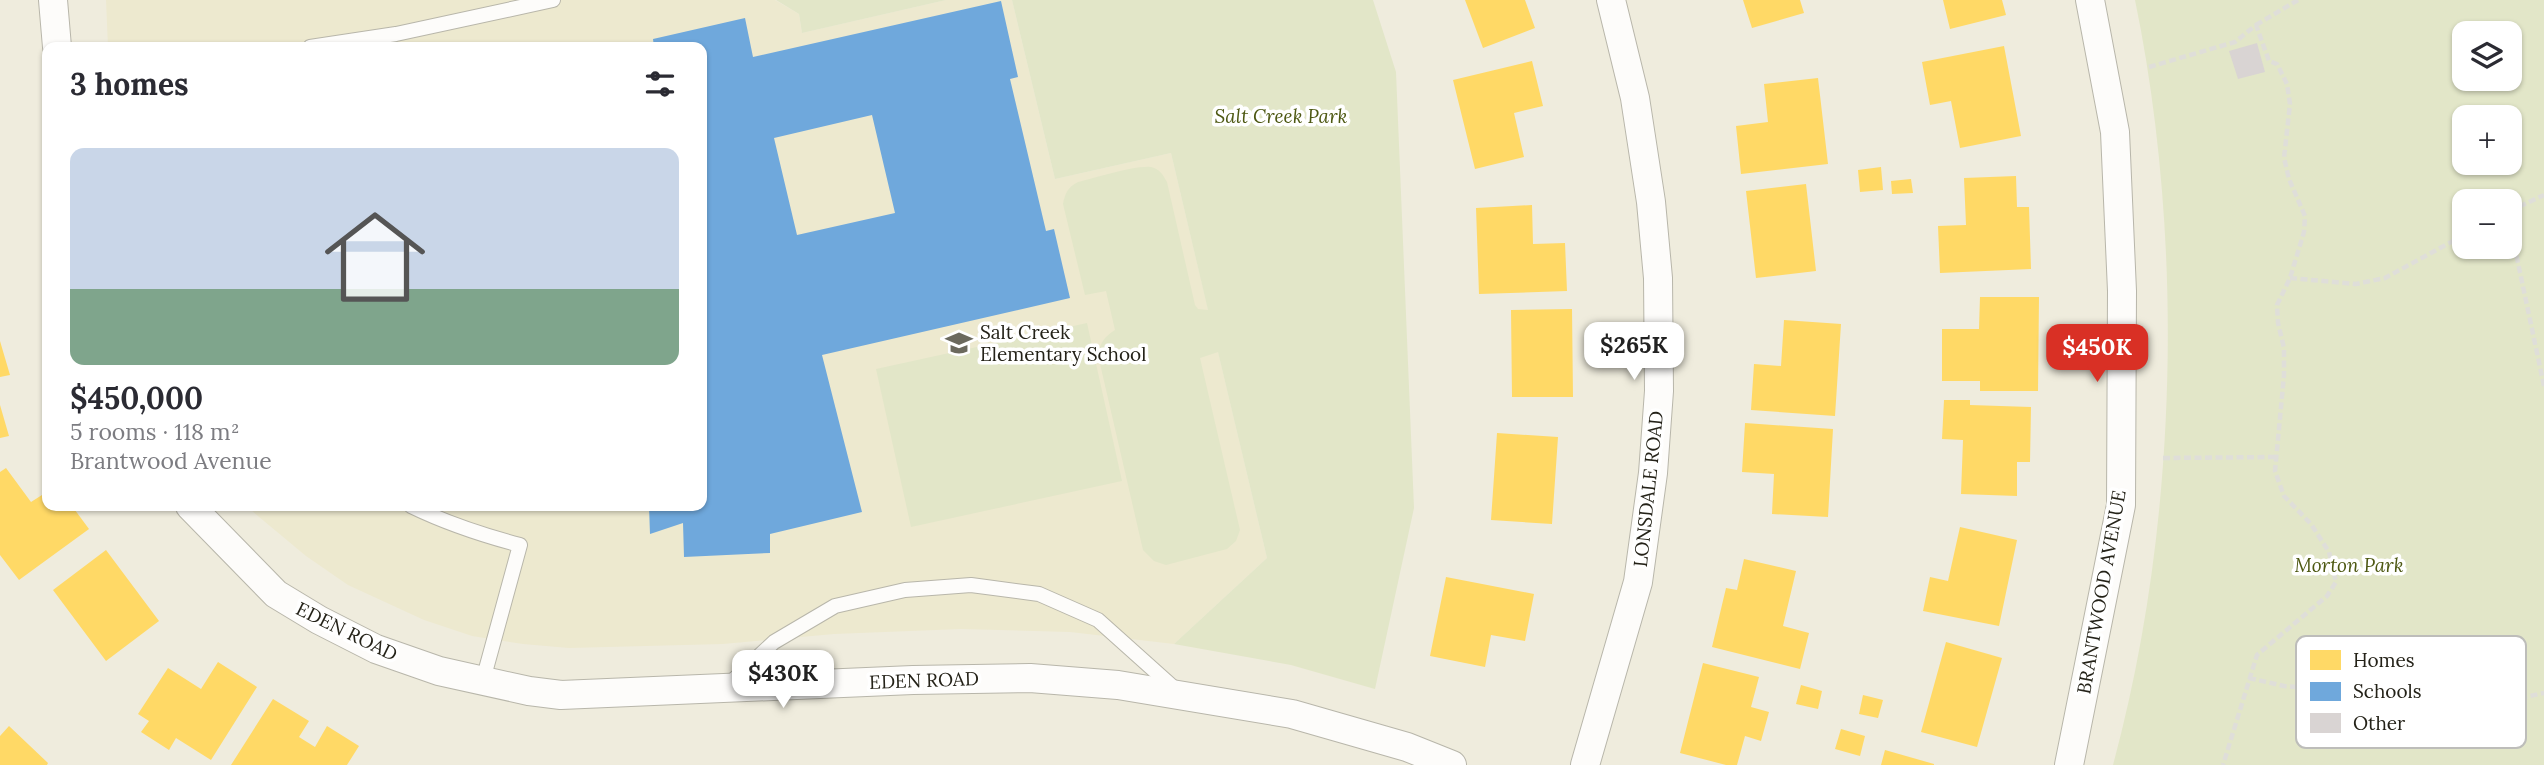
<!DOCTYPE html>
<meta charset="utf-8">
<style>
body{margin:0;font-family:Lora,serif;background:#f2f2f3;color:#2b2b33;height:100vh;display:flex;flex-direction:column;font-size:26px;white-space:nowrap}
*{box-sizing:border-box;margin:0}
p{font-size:23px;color:#7c7c81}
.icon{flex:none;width:38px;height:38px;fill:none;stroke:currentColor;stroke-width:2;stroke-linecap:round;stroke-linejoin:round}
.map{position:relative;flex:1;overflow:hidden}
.drawer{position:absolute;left:42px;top:42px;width:665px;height:469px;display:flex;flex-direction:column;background:#fff;border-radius:14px;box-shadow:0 2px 5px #0004}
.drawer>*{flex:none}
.fabs{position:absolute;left:2452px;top:21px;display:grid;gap:14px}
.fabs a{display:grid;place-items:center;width:70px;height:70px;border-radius:14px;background:#fff;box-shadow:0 2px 5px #0004;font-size:35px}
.price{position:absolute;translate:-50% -60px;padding:0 16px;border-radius:14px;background:#fff;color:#222;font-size:23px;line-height:46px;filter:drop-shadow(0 2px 4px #0008)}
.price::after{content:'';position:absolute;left:50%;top:42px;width:21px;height:16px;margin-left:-10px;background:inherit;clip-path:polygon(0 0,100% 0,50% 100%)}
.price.current{background:#d93025;color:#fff}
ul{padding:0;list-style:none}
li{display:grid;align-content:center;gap:14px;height:371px;padding:0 28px}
li span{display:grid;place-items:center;height:217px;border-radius:14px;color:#555}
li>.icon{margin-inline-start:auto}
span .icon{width:126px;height:126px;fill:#fffc;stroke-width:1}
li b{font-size:30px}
h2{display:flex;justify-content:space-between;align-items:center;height:84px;padding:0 28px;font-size:30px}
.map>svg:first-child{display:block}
</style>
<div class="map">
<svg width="2544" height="765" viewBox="0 0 2544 765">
<rect width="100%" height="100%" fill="#efecdd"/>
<path fill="#ede9cf" d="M106 0H775L799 14 802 33 946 0H1012L1055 179 1171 153 1267 558 1174 644 1070 632 961 629 834 634 723 644 569 648 523 644 472 636 424 620 348 585 306 556 246 506H702V47H108Z"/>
<path fill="#e2e6c8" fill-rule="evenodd" d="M776 0H946L802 33 799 14Z
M1012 0H1373L1396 72 1414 508 1375 689 1291 665 1174 644 1267 558 1218 352 1200 358 1240 530 1236 541 1227 549 1166 565 1154 561 1143 550 1098 355C1100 343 1104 337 1115 330L1106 291 1085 295 1063 204C1065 193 1068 187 1078 182 1095 178 1136 165 1151 167 1160 169 1163 175 1167 182L1195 305 1198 309 1208 310 1171 153 1055 179Z
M2135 0H2544V765H2113C2178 526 2185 242 2135 0ZM2464 33H2510V79H2464ZM2464 117H2510V163H2464ZM2464 201H2510V247H2464Z
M1087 323 1122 481 911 527 876 369Z"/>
<path fill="#ffd966" d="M1465 0H1525L1535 28 1483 48Z
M1743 0H1800L1804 13 1752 28Z
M1943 0H2002L2006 15 1950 29Z
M2004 46 2021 136 1960 148 1951 101 1930 105 1922 62Z
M1532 61 1543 106 1514 113 1524 157 1475 169 1453 80Z
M1818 78 1828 164 1741 174 1736 126 1768 122 1764 84Z
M1881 167 1883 190 1860 192 1858 170Z
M2016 176 2017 207H2029L2031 269 1940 273 1938 226 1966 225 1964 178Z
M1911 179 1913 193 1892 194 1891 181Z
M1806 184 1816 271 1756 278 1746 191Z
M1532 205 1533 244 1565 243 1567 291 1479 294 1476 208Z
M1980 297H2039L2038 391H1980V381H1942V329H1979Z
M1572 309 1573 397H1512L1511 310Z
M1784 320 1841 324 1835 416 1751 410 1754 364 1781 366Z
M0 341 10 375 0 377Z
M1944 400H1970V405L2031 407 2030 462H2017V496L1961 494 1963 440 1942 439Z
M0 405 9 436 0 438Z
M1745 423 1833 429 1828 517 1772 514 1774 474 1742 472Z
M1497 433 1558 437 1552 524 1491 520Z
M6 468 31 502 42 495 50 507 72 506 89 529 19 580 0 555V472Z
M1960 527 2017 540 1999 626 1923 611 1930 577 1948 581Z
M106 550 159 621 106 661 53 590Z
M1744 559 1796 571 1783 626 1809 633 1800 669 1712 647 1726 588 1737 590Z
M1446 577 1534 594 1525 641 1491 635 1485 667 1430 656Z
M1946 642 2002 658 1977 747 1921 732Z
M218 662 257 687 211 760 176 738 169 750 141 732 149 721 138 714 168 668 201 689Z
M1703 663 1759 677 1751 707 1769 712 1761 741 1745 736 1737 765H1726L1680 753Z
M1801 685 1822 691 1818 709 1796 704Z
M1863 695 1883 700 1878 718 1859 714Z
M273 699 309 721 299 737 315 747 327 726 359 746 347 765H231Z
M9 726 48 763 47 765H0V736Z
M1841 729 1865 736 1860 756 1835 749Z
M1885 750 1934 764V765H1881Z"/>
<path fill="#6fa8dc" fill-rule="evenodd" d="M1001 1 1018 77 1010 79 1046 231 1054 229 1070 298 822 355 862 512 770 534V553L684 557 683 523 650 534 649 506H702V47H654L653 39 745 18 753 57ZM872 115 895 213 797 235 774 138Z"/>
<path fill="#d9d4d3" d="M2257 43 2265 72 2238 79 2229 51Z"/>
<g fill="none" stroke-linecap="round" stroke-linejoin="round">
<defs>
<path id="service" d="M310 47 396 34 553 0
M411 506C446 523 482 535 520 545L483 680
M728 685 774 642 835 606 905 590 971 585 1039 594 1098 620 1175 689"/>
<path id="minor" d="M53 0 57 47
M190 506 276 594 319 620 376 649 439 671 529 691 561 695 913 680 1030 678 1118 685 1292 714 1407 747 1452 765
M1585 765 1638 582 1653 473 1659 391 1658 278 1651 202 1635 98 1611 0
M2069 765 2121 505 2122 291 2115 132 2090 0"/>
</defs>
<use href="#service" stroke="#b8b6aa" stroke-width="16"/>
<use href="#minor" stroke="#b8b6aa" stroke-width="30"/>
<path stroke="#dfded9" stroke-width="4.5" stroke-dasharray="7 3.5" stroke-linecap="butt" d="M2256 25 2298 0
M2149 67 2235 42 2256 25 2269 61 2277 64 2287 84 2290 104 2284 158 2289 179 2305 216 2304 232 2290 278 2277 305 2278 323 2284 348V375L2275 471 2284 496 2311 524 2329 552 2336 582 2327 596 2257 655 2223 765
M2510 211 2544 195
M2510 225 2544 386
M2290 278 2356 284 2385 278 2464 235
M2163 458 2276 457
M2249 678 2284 686 2506 701 2544 693"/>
<use href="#service" stroke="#fdfcfa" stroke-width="14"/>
<use href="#minor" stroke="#fdfcfa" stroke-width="28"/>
</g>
<defs>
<symbol id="school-bare" viewBox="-9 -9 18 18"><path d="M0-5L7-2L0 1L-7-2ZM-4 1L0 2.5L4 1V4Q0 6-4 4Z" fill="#6b695d" stroke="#fff" stroke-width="2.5" paint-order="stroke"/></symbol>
</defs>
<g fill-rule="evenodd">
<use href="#school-bare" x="940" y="324" width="38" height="38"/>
</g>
<g text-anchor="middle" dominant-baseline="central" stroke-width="7" stroke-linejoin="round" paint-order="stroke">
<g font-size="19" font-style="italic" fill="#4d5812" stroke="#fff">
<text x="1281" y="116">Salt Creek Park</text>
<text x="2349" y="565">Morton Park</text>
</g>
<g font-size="19" fill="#242218" stroke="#fff" text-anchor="start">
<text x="980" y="332">Salt Creek<tspan x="980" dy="22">Elementary School</tspan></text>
</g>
<g font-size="19" fill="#242218" stroke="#fff">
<text transform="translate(1648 489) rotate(-84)">LONSDALE ROAD</text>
<text transform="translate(2101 592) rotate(-80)">BRANTWOOD AVENUE</text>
<text transform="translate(347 631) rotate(26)">EDEN ROAD</text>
<text transform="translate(924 680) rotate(-2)">EDEN ROAD</text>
</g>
</g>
<rect x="2296" y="636" width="230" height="112" rx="10" fill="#fff" stroke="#bdbdba" stroke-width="2"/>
<rect x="2310" y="650" width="31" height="20" fill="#ffd966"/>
<rect x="2310" y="682" width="31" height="19" fill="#6fa8dc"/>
<rect x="2310" y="713" width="31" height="20" fill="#d9d4d3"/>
<g font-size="19" fill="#242218">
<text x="2353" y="667">Homes</text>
<text x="2353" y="698">Schools</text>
<text x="2353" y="730">Other</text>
</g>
</svg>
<div class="fabs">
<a><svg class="icon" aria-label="layers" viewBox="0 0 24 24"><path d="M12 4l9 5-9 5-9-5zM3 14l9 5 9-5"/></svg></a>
<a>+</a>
<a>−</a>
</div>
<b class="price" style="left:1634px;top:382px">$265K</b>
<b class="price current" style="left:2097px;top:384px">$450K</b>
<b class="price" style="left:783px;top:710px">$430K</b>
<section class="drawer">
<h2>3 homes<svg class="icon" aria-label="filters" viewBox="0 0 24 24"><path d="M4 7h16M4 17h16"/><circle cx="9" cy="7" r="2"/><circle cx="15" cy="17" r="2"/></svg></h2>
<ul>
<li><span style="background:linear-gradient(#c9d6e8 65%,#7fa58c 0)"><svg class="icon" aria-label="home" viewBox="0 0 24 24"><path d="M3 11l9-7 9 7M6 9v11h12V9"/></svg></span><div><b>$450,000</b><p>5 rooms · 118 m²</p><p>Brantwood Avenue</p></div></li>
</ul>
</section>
</div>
